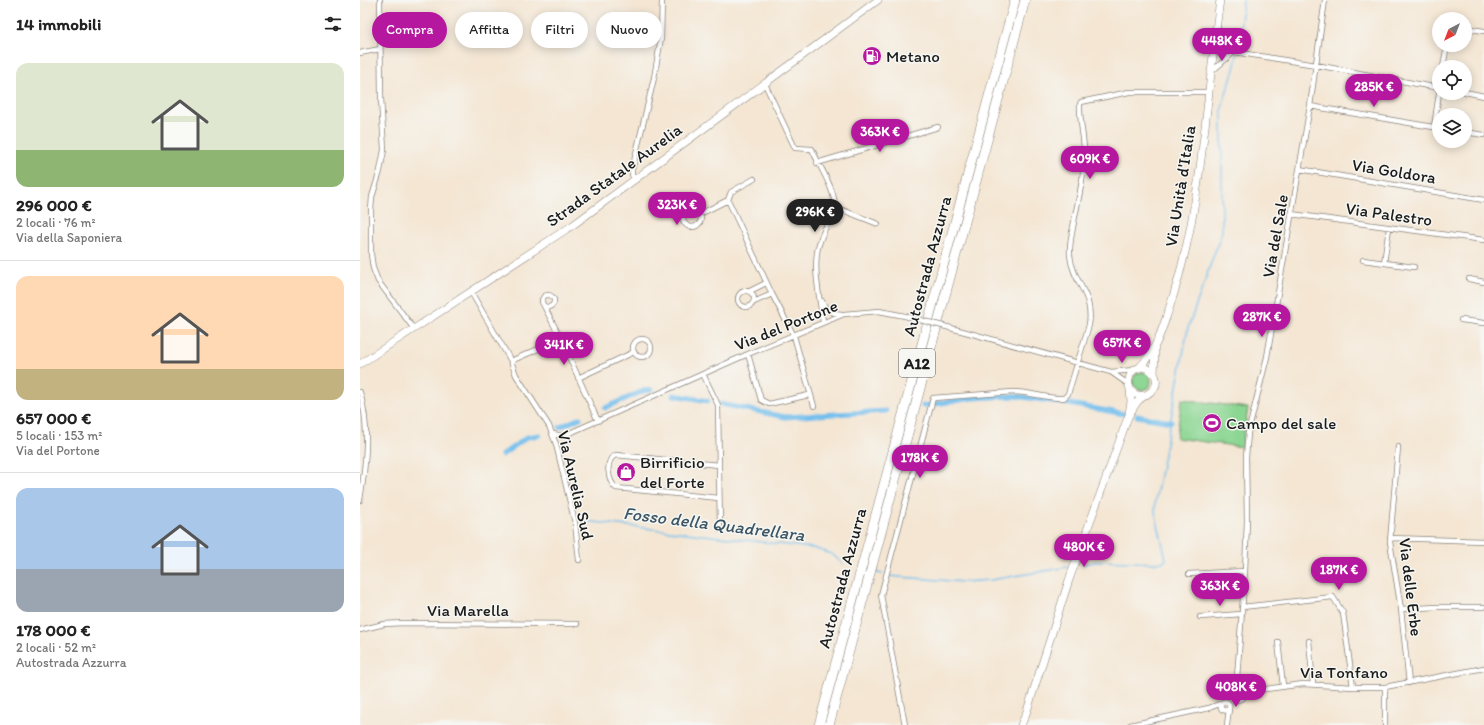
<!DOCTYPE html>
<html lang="it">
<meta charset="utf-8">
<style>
body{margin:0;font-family:Itim,sans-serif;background:#f2f2f2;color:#222;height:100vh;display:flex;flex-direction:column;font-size:15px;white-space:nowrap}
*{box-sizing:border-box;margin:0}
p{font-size:13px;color:#767676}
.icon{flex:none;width:22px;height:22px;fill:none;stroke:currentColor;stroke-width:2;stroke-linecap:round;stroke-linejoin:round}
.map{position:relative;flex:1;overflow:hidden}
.sheet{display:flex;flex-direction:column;background:#fff;width:360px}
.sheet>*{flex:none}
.top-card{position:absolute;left:12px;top:12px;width:380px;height:36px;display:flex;gap:8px}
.needle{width:26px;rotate:222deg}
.controls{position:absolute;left:1072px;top:12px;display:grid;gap:8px}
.controls a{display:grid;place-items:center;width:40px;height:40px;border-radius:50%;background:#fff;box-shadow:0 2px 10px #0003;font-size:20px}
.price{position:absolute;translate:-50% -34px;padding:0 9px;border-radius:14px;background:#b5179e;color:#fff;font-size:13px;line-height:26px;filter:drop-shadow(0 1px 2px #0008)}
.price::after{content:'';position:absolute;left:50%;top:24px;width:12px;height:9px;margin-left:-6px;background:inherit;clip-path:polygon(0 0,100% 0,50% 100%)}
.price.selected{background:#222;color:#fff}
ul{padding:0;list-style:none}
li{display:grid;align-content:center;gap:8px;height:212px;padding:0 16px}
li+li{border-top:1px solid #e0e0e0}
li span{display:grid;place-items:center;height:124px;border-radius:12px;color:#555}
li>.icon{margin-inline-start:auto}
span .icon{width:72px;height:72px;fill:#fffc;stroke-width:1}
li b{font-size:17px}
h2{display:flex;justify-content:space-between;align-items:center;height:48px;padding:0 16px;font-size:17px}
.pill{padding:0 14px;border-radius:18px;background:#fff;box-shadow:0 2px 10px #0003;font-size:14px;line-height:36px}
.pill.selected{background:#b5179e;color:#fff}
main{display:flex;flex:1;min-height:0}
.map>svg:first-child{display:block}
</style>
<main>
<section class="sheet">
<h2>14 immobili<svg class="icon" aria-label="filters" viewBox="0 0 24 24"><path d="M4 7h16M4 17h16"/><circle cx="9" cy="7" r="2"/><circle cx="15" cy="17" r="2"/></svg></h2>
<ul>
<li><span style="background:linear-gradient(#dfe7d0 70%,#8fb573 0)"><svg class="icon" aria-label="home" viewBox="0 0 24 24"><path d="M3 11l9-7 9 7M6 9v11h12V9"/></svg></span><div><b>296 000 €</b><p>2 locali · 76 m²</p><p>Via della Saponiera</p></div></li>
<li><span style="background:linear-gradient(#ffd9b3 75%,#c2b280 0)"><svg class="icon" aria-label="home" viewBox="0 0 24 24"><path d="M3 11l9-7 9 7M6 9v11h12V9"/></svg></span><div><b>657 000 €</b><p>5 locali · 153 m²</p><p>Via del Portone</p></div></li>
<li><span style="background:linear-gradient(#a9c7e8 65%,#9aa5b1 0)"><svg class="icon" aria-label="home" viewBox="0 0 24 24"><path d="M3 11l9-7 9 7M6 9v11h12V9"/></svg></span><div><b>178 000 €</b><p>2 locali · 52 m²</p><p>Autostrada Azzurra</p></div></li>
</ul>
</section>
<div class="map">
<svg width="1124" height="725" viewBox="0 0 1124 725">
<rect width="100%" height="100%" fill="#f6f6f2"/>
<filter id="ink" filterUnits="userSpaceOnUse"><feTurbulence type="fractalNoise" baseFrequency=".025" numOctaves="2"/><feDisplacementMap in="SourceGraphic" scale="8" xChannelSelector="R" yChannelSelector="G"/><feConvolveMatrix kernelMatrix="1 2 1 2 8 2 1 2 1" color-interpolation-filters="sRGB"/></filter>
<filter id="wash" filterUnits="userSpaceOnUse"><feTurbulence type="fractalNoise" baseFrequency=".012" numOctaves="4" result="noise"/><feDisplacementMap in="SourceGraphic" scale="16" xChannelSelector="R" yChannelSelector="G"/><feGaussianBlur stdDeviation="0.9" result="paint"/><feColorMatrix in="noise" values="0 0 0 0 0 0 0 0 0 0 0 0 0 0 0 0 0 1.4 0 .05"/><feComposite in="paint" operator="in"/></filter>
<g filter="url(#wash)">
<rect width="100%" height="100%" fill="#f4e6d3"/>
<path fill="#8bd692" stroke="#547957" d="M773 381a9 9 0 1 1 18 0a9 9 0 1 1-18 0Z
M822 399 888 408 882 447 816 438Z"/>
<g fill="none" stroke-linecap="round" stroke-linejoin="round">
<path stroke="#74bfed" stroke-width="1.5" d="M23 36V48
M217 520 453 548 472 554 483 564
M723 564 741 561 797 563 805 561 806 559 795 512V502L828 328 862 232V109C864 94 872 80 875 65 880 43 881 22 883 0
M515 572 522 574
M528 576 604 582 631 580 708 567"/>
<path stroke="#74bfed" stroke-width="5" d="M314 395 348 401
M361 404 425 417 526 411
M575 404 613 398 655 396 704 403 764 414
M563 406 569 405
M245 408 283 391 291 390
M777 416 811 422
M200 427 220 418
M142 455 167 437 179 435"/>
</g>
</g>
<g filter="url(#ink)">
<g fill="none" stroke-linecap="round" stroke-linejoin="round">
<defs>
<path id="street" d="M20 0 21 98 24 150 20 171 12 197 11 210V254L13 268 18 281 54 329
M857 27 865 42 873 51
M1105 28 1124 31
M853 49 864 48 874 52 956 65 1079 88
M854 49 864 54 872 53
M0 53 20 49
M1083 67 1087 45
M851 72 874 52
M405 84 435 148 452 149C459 166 475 189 475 207
M1105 92 1124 96
M950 106 1079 128
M1074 127 1079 93
M1105 132 1124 135
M457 163 578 127
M939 169 1124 200
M276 180 272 175V170L294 78 301 38 302 0
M368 200 412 294 434 336 454 406
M323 218a9 9 0 1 1 18 0a9 9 0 1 1-18 0Z
M340 214 368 200 371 192 394 179
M931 214 1124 240
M1003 260 1054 267
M1024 263 1029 228
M1109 279 1124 282
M378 299a8 8 0 1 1 16 0a8 8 0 1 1-16 0Z
M390 291 406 283
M111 292 151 361 156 375 189 426 196 444 215 523 219 560
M182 301a6 6 0 1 1 12 0a6 6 0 1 1-12 0Z
M462 301C466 311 471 313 482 314
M394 302 412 294
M184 306 201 339 238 421
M1101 320 1124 323
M463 322C460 300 452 265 459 244 463 231 470 219 475 207L518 224
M602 331 751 372 768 384
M273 348a9 9 0 1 1 18 0a9 9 0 1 1-18 0Z
M388 354 401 400 409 404 449 395
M151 361 201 339
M751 372 774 370
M343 374 358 405 360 529
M218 378 274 352
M0 392C10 428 6 464 0 500
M193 434 203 436 388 354 484 314 519 311 545 316
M1038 447 1030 542 1041 609 1049 683
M359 465 256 455C244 460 248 481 256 488L359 498
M1030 538 1124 541
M829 574 885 571
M882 607 973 597 983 613 993 687
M1041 609 1077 607H1124
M840 617 882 614
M0 630 24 624 44 623 217 624
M949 641 953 684
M918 642 923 686
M877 682 884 694 883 698 878 700 875 698 874 694 877 690H880
M1025 687V725
M876 691 885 571 887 521 886 457 888 433 907 357 950 106 965 0
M883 691H891L943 684 993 687H1025L1124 668
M860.5 706a4.5 4.5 0 1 1 9 0a4.5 4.5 0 1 1-9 0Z
M545 725 521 595 573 398 653 392C671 392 687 399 704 398L708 394 729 325C734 293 713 284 710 255 709 242 713 230 715 216 719 198 723 180 724 162 726 143 719 123 720 104L721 102 769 92H849
M770 725 849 708 862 703
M867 725 869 709"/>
<path id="secondary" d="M779 368C797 349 801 332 809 309 843 209 845 103 860 0
M794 374 795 349
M769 413 771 402 770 388
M661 725 666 714 709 580 768 417C771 412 774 406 778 401 785 394 799 391 796 378 795 374 792 371 788 369 767 359 759 399 785 395"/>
<path id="primary" d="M0 364 213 225 518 0"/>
<path id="highway" d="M459 725 655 0
M469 725 665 0"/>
</defs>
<use href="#street" stroke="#888178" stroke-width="6"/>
<use href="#secondary" stroke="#888178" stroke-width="8"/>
<use href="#primary" stroke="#888178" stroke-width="8"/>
<use href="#highway" stroke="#888178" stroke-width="10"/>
<use href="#street" stroke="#fff" stroke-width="4.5"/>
<use href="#secondary" stroke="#fff" stroke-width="7"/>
<use href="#primary" stroke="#fff" stroke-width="7"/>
<use href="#highway" stroke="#fff" stroke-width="9"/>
<defs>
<path id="street-bridge" d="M545 316 602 331"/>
</defs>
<use href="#street-bridge" stroke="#888178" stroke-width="6" stroke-linecap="butt"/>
<use href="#street-bridge" stroke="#fff" stroke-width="4.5"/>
</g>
</g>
<defs>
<symbol id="fuel-disc" viewBox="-11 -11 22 22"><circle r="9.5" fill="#b5179e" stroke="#f6f6f2"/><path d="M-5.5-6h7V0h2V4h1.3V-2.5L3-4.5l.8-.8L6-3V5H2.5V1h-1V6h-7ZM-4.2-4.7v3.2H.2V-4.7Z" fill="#fff"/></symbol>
<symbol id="stadium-disc" viewBox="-11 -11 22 22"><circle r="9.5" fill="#b5179e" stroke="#f6f6f2"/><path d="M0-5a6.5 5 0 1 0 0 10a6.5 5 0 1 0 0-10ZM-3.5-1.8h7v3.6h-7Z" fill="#fff"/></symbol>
<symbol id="shop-disc" viewBox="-11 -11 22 22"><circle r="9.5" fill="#b5179e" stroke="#f6f6f2"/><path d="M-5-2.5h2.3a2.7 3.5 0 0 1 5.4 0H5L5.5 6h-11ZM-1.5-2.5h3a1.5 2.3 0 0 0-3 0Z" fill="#fff"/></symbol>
</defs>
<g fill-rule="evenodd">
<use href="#fuel-disc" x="501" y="45" width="22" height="22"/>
<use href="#stadium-disc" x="841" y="412" width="22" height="22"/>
<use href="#shop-disc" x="255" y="461" width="22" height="22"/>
</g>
<g text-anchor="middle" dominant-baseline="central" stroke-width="3" stroke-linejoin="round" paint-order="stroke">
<rect fill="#f6f6f2" stroke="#5d5d5c" stroke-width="1" x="539" y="349" width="36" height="28" rx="3"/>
<g font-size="16" font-weight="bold" fill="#1c1c1c">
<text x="557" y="363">A12</text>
</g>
<g font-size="17" fill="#1c1c1c" stroke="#f6f6f2" text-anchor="start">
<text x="526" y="56">Metano</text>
<text x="866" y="423">Campo del sale</text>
<text x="280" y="462">Birrificio<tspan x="280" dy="20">del Forte</tspan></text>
</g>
<g font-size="17" fill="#1c1c1c" stroke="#f6f6f2">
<text transform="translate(1034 171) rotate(9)">Via Goldora</text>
<text transform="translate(254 175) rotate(-36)">Strada Statale Aurelia</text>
<text transform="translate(820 186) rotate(-81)">Via Unità d'Italia</text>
<text transform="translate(1029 214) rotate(8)">Via Palestro</text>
<text transform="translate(915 236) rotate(-80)">Via del Sale</text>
<text transform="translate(567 266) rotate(-75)">Autostrada Azzurra</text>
<text transform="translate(426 325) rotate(-22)">Via del Portone</text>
<text transform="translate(216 485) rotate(77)">Via Aurelia Sud</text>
<text transform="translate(482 578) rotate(-75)">Autostrada Azzurra</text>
<text transform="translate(1051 587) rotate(83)">Via delle Erbe</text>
<text x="108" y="610">Via Marella</text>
<text x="984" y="672">Via Tonfano</text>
</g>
<g font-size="18" font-style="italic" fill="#3b5565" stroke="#f6f6f2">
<text transform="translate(354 524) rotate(7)">Fosso della Quadrellara</text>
</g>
</g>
</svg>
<div class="controls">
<a><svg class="needle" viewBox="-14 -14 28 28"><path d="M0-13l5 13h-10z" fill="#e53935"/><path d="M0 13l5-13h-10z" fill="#767676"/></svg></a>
<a><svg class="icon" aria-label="locate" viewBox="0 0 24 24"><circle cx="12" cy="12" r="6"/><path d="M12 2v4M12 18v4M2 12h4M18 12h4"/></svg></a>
<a><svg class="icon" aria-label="layers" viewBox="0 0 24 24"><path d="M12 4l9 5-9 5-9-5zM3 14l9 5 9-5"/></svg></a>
</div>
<b class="price" style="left:862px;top:62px">448K €</b>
<b class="price" style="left:1014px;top:108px">285K €</b>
<b class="price" style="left:520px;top:153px">363K €</b>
<b class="price" style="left:730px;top:180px">609K €</b>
<b class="price" style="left:317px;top:226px">323K €</b>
<b class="price selected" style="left:455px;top:233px">296K €</b>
<b class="price" style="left:902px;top:338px">287K €</b>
<b class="price" style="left:762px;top:364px">657K €</b>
<b class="price" style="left:204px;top:366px">341K €</b>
<b class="price" style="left:560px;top:479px">178K €</b>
<b class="price" style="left:724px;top:568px">480K €</b>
<b class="price" style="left:979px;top:591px">187K €</b>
<b class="price" style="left:860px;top:607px">363K €</b>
<b class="price" style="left:876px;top:708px">408K €</b>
<div class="top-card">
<a class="pill selected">Compra</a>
<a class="pill">Affitta</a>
<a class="pill">Filtri</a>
<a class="pill">Nuovo</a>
</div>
</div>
</main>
